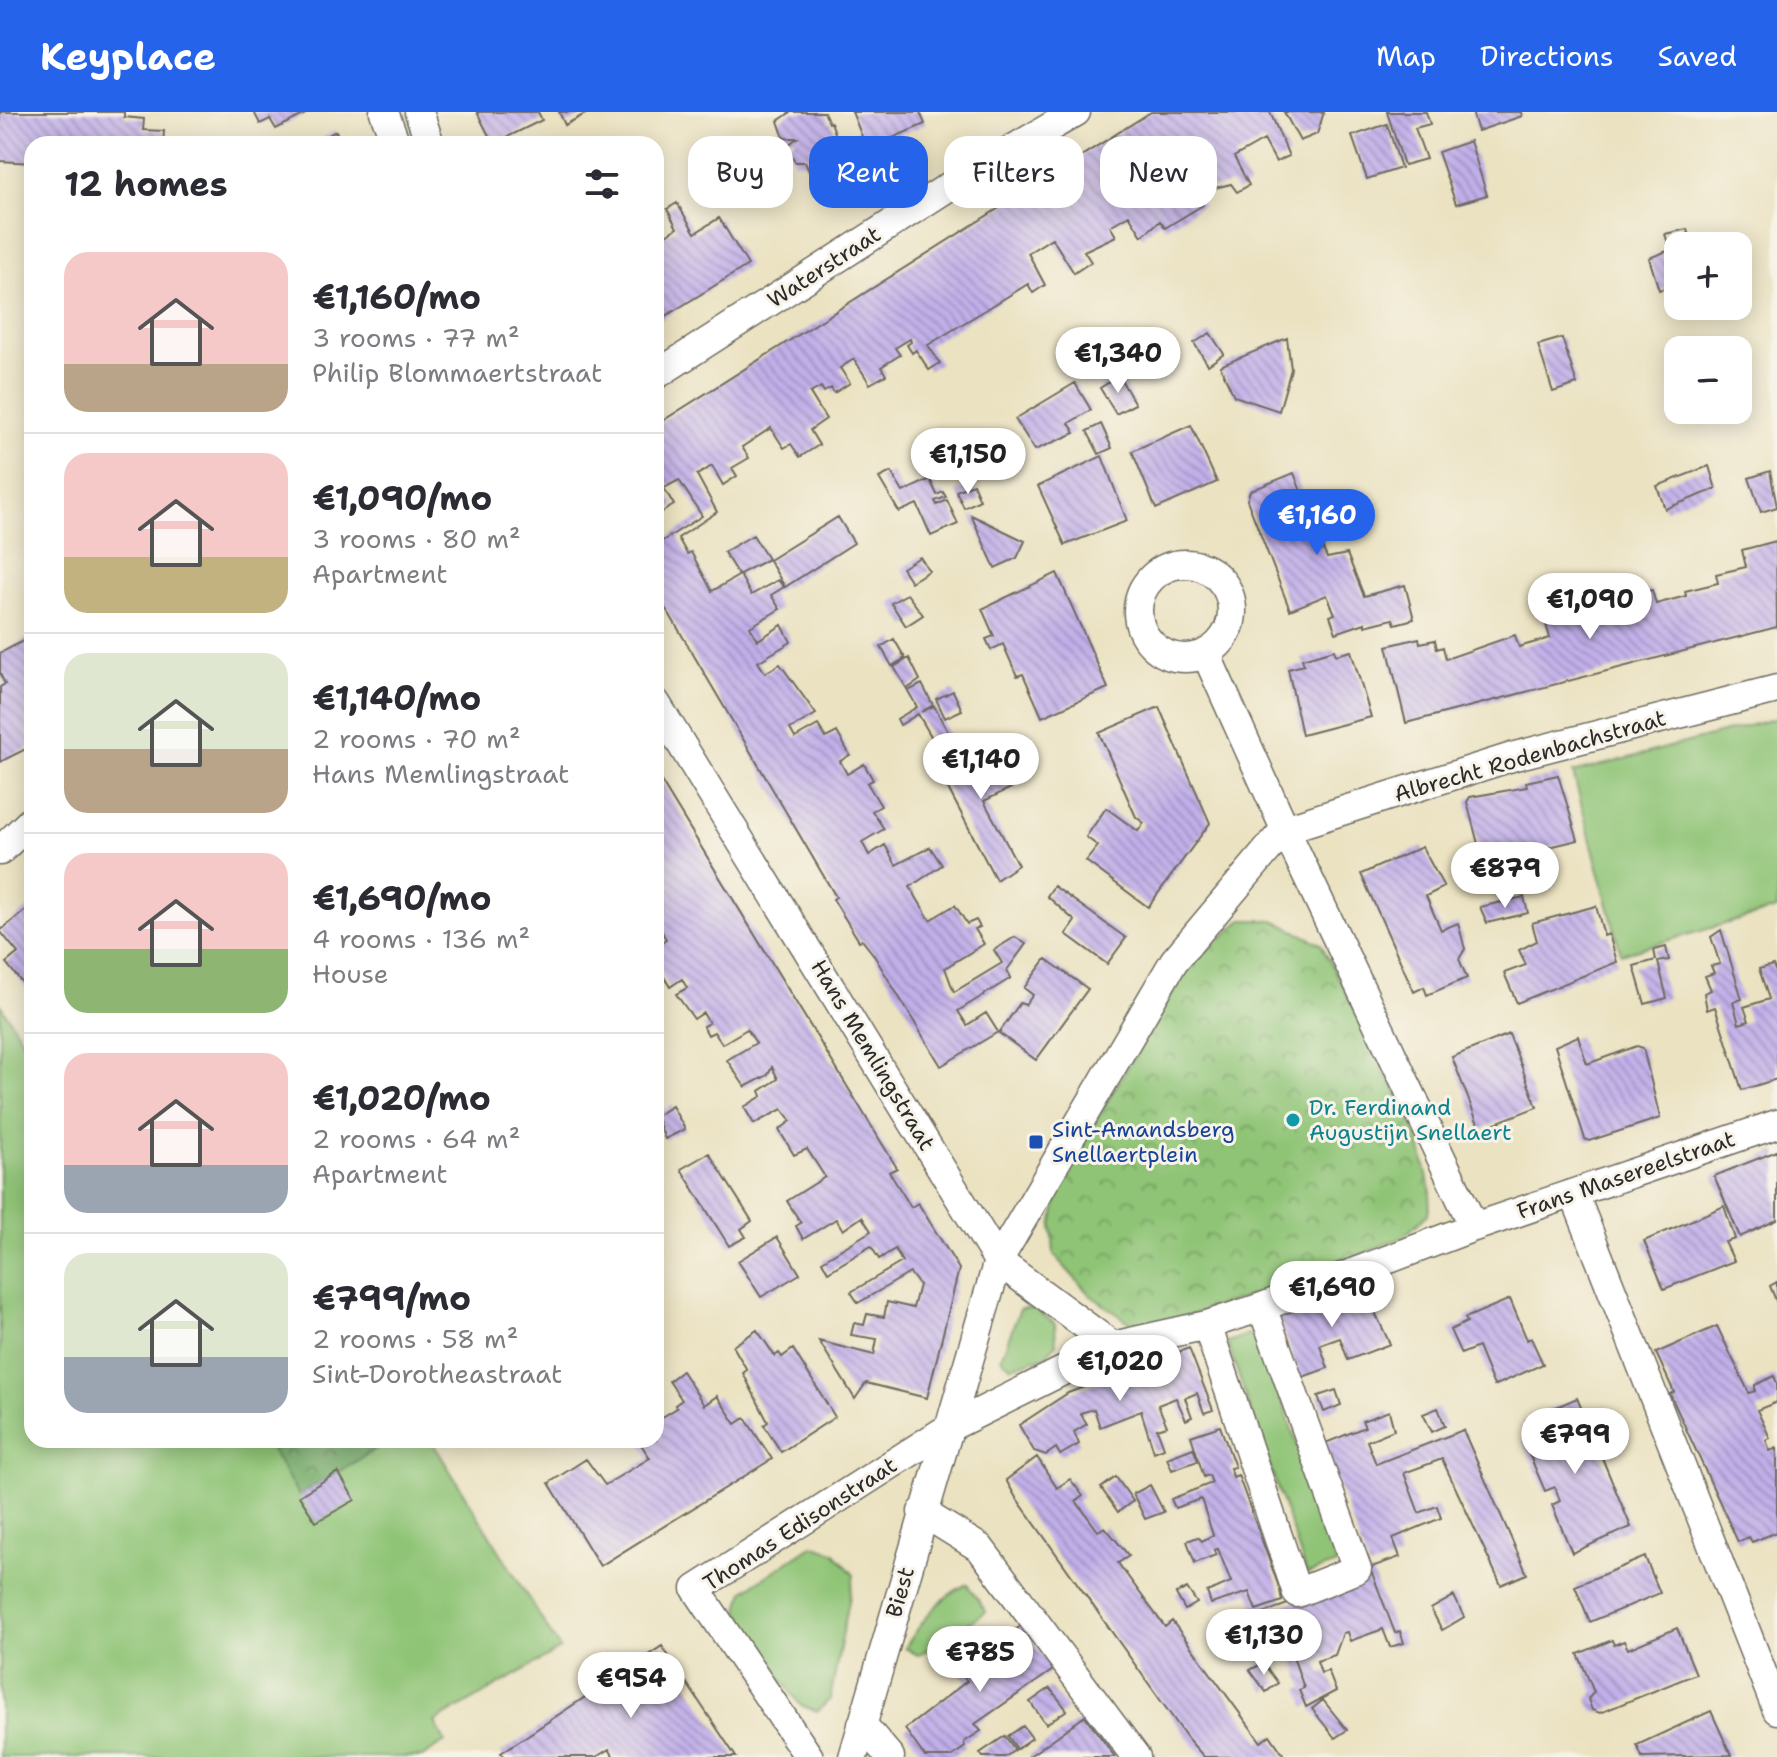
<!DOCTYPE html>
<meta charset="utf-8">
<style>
body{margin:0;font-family:"Shantell Sans",sans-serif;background:#f2f2f3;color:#2b2b33;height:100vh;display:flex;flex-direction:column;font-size:30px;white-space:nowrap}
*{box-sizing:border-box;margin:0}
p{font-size:26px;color:#7c7c81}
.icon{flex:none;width:44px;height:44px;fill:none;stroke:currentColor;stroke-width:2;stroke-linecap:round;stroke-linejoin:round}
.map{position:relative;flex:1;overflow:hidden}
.drawer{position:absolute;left:24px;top:24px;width:640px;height:1312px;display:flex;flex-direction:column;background:#fff;border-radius:24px;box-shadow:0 4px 20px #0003}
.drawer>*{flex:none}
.guide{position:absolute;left:688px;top:24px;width:760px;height:72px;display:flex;gap:16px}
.buttons{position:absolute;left:1664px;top:120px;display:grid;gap:16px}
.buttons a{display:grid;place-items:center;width:88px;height:88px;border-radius:16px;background:#fff;box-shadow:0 4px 20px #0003;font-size:40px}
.price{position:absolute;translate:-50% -68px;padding:0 18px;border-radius:28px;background:#fff;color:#222;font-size:26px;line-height:52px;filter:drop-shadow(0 2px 4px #0008)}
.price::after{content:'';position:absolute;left:50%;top:48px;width:24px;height:18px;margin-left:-12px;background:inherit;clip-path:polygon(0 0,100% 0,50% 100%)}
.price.active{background:#2563eb;color:#fff}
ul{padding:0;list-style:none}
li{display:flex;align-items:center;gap:24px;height:200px;padding:0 40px}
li+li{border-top:2px solid #e1e1e2}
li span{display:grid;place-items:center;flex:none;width:224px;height:160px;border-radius:24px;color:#555}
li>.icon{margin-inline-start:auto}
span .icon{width:96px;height:96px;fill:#fffc;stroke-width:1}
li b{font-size:34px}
h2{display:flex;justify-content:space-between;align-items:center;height:96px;padding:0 40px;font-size:34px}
.tag{padding:0 28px;border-radius:24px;background:#fff;box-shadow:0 4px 20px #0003;font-size:28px;line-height:72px}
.tag.active{background:#2563eb;color:#fff}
header{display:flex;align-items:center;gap:48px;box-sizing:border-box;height:112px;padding:0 40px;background:#2563eb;color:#fff}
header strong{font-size:38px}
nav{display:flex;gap:44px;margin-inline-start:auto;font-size:28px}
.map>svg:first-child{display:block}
</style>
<header>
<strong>Keyplace</strong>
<nav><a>Map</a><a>Directions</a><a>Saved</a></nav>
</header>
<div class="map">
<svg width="1777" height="1645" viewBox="0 0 1777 1645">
<defs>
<pattern id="forest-crowns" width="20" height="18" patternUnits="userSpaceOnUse" patternTransform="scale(2)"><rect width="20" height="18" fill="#73aa67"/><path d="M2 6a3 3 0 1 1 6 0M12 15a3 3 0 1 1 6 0" fill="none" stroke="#5f8b55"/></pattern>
<pattern id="park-crowns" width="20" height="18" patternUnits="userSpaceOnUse" patternTransform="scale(2)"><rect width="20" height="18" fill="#8fc476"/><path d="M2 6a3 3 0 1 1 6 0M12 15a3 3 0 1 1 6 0" fill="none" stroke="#759f61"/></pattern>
<pattern id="building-back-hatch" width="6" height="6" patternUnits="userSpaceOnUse" patternTransform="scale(2)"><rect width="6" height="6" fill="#c1afe9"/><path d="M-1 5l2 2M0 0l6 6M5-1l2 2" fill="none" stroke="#9d8fbd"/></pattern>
</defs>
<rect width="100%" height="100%" fill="#f7f3e8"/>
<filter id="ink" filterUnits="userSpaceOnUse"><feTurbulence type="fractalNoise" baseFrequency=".0125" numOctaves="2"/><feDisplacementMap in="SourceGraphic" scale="16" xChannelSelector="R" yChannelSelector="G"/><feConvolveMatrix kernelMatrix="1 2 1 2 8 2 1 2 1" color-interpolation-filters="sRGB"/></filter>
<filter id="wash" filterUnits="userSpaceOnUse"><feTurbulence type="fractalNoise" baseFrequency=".006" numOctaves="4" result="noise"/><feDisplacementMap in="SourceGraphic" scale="32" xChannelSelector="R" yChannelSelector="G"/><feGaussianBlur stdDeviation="1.8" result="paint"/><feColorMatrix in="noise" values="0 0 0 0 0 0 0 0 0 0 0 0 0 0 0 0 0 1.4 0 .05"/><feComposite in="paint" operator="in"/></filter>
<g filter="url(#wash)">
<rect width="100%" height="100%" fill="#ebe2c1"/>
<path fill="#8fc476" stroke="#5d7850" stroke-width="2" d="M1777 606V797L1621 842 1573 661Z
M0 892 32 944V1328H266L300 1384 390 1328H431L560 1537 435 1610 445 1630 422 1645H0Z
M1034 1196 1055 1212 1056 1232 1046 1244 1012 1255 1001 1246 1020 1197Z
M1259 1219 1337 1452 1307 1462 1227 1230Z
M813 1433 834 1440 854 1463 830 1587 817 1600 800 1593 751 1524 739 1498 744 1479Z
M967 1472 986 1500 918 1543 905 1536C923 1508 937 1487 967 1472Z"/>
<path fill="url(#forest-crowns)" stroke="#4f6a49" stroke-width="2" d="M266 1328H390L299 1384Z"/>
<path fill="url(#park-crowns)" stroke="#5d7850" stroke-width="2" d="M1242 808H1274L1321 832 1418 1023 1431 1081 1428 1102 1403 1125 1304 1166 1163 1212 1129 1210 1090 1183 1054 1143 1052 1113 1061 1066 1188 855Z"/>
<g id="blocks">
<path fill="url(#building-back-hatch)" d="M0 0H124V5L144 7 143 18 164 19 163 32H32V51L0 49Z
M254 0H309L276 17 270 7 260 12Z
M477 0H538L542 8 493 32Z
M559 0H589L565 13Z
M791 0H824L829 11 831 10 844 46 834 50 839 64 834 71 816 75 805 50H795L787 34 797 26H784L778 9Z
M852 0H920L925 12 867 37Z
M1151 0H1270L1289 44 1276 50 1264 28 1234 45 1249 73 1237 80 1231 72 1211 77 1199 86 1203 93 1165 116 1160 109 1142 124 1129 103 1110 114 1116 124 1084 139 1091 150 1074 161 1052 126 1028 141 1045 173 1033 181 1028 172 928 233 940 251 929 258 916 238 912 241 907 233 911 230 910 227 895 236 900 243 881 255 886 263 870 272 854 247 840 256 850 271 834 281 831 276 824 280 821 275 810 281 826 307 810 318 819 333 800 345 791 332 784 336 771 316 742 335 749 346 732 356 737 364 723 373 712 354 704 359 697 363 717 400 678 426 687 442 691 440 712 479 740 463 751 483 778 468 784 475 771 483 780 497 750 515 758 528 782 513 791 530 758 550 765 561 780 552 816 602 790 617 795 626 818 613 826 626 837 620 850 643 840 649 847 662 864 652 873 668 867 671 881 694 872 699 884 717 862 730 869 743 885 733 896 753 930 735 942 753 910 775 930 808 955 793 967 812 976 808 980 815 975 817 984 832 945 856 954 880 1002 851 994 838 1015 825 1026 832 1007 858 1011 866 958 899 967 913 986 901 998 920 941 954 873 842 862 828 859 829 833 787 836 785 670 503 663 493 656 497V433L702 404 679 368 664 376 674 393 659 402 656 397V313Z
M1284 0H1324L1317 22 1300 29Z
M1387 0H1426L1430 12 1415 16 1426 47 1404 53Z
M1472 0H1521L1522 4 1478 19Z
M1387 12 1401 56 1367 67 1352 24Z
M336 19 342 32H311Z
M1470 29 1487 83 1456 92 1438 40Z
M677 91 695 121 719 106 748 153 656 210V135L664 130 661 126 677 116 667 97Z
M1687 117 1691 134H1678V140L1671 141 1665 122Z
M1667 139 1677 172 1659 178 1649 146Z
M1210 221 1224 242 1208 253 1194 231Z
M1287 226 1291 257 1279 299 1234 284 1220 254Z
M1562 226 1577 272 1553 280 1538 233Z
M1119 264 1135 292 1116 302 1100 276Z
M1075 271 1091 298 1069 311 1075 321 1035 338 1015 307Z
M1101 312 1112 336 1099 342 1087 319Z
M1191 313 1217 370 1156 397 1132 339Z
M1102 344 1127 409 1065 433 1038 374Z
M1709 354 1716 377 1665 397 1657 374Z
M1770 359 1777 395 1761 400 1749 366Z
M891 360 903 380 930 367 937 383 943 380 946 385 935 389 937 393 947 388 958 412 931 424 917 392 899 400 879 366Z
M1294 361 1302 382 1332 380 1345 412 1317 423 1327 446 1347 442 1364 484 1405 473 1414 507 1395 512 1393 507 1365 514V511L1336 521 1330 504 1335 502 1327 483 1290 498 1247 388 1250 379Z
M973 372 980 388 964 396 956 379Z
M971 403 1025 429 1017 446 995 456Z
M838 405 854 431 785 475 769 448Z
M753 423 768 447 738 463 724 440Z
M1776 429 1777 515 1406 611 1387 534 1419 526 1420 531 1435 528 1437 537 1443 535 1446 547 1515 523 1519 535 1550 526 1543 502 1652 478 1656 492 1686 484 1685 479 1718 471 1716 462 1746 455 1742 438Z
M32 441V460L25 445Z
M920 445 929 459 911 470 902 456Z
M1057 461 1108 576 1042 605 1023 562 1017 564 1003 532 991 538 986 527 994 524 982 497Z
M907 482 923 503 906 514 891 491Z
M29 526 32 634 0 650V575L5 572 0 562V541Z
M894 527 905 546 892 554 881 535Z
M1334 538 1336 543 1351 539 1371 605 1302 623 1288 557 1304 553 1302 547Z
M909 546 920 568 907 577 894 555Z
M922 572 933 593 921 600 934 594 949 622 935 631 918 602 900 613 897 607 917 595 908 579Z
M953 579 962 598 945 606 936 587Z
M1159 595 1210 711 1148 795 1086 749 1098 734 1086 725 1106 696 1138 719 1144 711 1136 705 1099 621Z
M989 625 1011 676 984 689 1018 753 996 768 939 659 961 645 958 640Z
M656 661 897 1056 889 1060 911 1095 918 1091 959 1157 927 1286 866 1271 855 1287 819 1229 874 1243 877 1227 851 1223 854 1211 864 1213 867 1202 884 1205 887 1190 913 1196 919 1173 910 1161 858 1191 851 1180 902 1150 895 1137 879 1147 871 1134 828 1160 822 1149 871 1119 862 1105 843 1118 836 1107 803 1127 796 1114 801 1111 787 1089 825 1065 807 1037 794 1043 779 1018 791 1009 782 997 754 1012 744 995 762 984 760 979 778 967 772 955 768 963 745 975 727 948 756 931 747 917 722 932 714 920 708 923 703 914 709 911 703 901 694 907 676 882 687 876 682 867 670 875 656 852V834L666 827 660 817 656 820V800L661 797 656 787Z
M1558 663 1578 728 1483 751 1467 690 1470 685 1527 675 1526 670Z
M1422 735 1444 775 1426 784 1441 818 1458 811 1465 837 1459 847 1467 866 1427 883 1424 875 1414 880 1361 762Z
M1054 774 1126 826 1107 852 1066 822 1075 809 1047 784Z
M1524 785 1528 801 1487 811 1480 795Z
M32 793V883L6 851 18 841 0 819Z
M1596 794 1604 824 1609 822 1617 850 1517 891 1504 861 1526 853 1519 838 1537 829 1532 811Z
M1721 818 1742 887 1733 890 1739 912 1749 909 1744 895 1769 887 1759 857 1773 853 1777 862V967L1742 978 1715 895 1707 898 1704 881 1711 878 1705 864 1714 861 1711 854 1720 852 1711 825Z
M1666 835 1669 848 1658 850 1667 886 1645 892 1634 854 1656 848 1654 838Z
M1046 847 1088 877 1036 948 999 921 1020 891 1025 893 1033 883 1024 876Z
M1509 922 1537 995 1480 1017 1452 945Z
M1578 924 1587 952 1637 934 1643 936 1660 1006 1589 1029 1585 1027 1555 934Z
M672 994 685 1017 665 1027 656 1004Z
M1777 1039V1108L1740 1125 1714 1064Z
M709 1041 752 1109 741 1117 746 1125 729 1134 681 1057Z
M1724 1094 1735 1127 1725 1130 1734 1149 1664 1177 1644 1129Z
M777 1125 800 1162 761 1185 738 1149Z
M1777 1170V1191L1770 1174Z
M1362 1173 1390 1232 1348 1248 1340 1226 1320 1233 1328 1256 1300 1266 1278 1204Z
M1510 1187 1527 1228 1531 1226 1543 1252 1494 1274 1478 1235 1461 1242 1450 1218 1467 1210 1465 1206Z
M1717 1214 1749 1281 1755 1279V1273L1774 1264 1777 1271V1290L1757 1298 1770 1326 1766 1328 1770 1339 1777 1336V1420L1752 1430 1749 1425 1738 1430 1670 1282 1674 1280 1656 1241Z
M757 1218 775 1244 779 1241 782 1245 793 1237 835 1305 781 1340 764 1313 768 1310 743 1261 747 1258 733 1234Z
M1189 1236 1213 1298 1204 1301 1197 1281 1185 1286 1192 1305 1186 1308 1176 1286 1158 1293 1167 1314 1157 1317 1164 1336 1154 1340 1141 1299 1100 1315 1094 1297 1080 1301 1087 1312 1074 1320 1079 1332 1060 1343 1056 1336 1046 1343 1034 1339 1019 1313 1068 1281Z
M682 1259 704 1293 717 1284 736 1312 745 1306 772 1347 600 1454 549 1371 586 1347 605 1373 650 1346 638 1328H656V1309L677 1296 675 1293 682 1288 669 1269Z
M1336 1278 1341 1293 1324 1300 1318 1284Z
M1577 1286 1631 1415 1572 1441 1552 1393 1560 1389 1555 1375 1545 1379 1523 1328 1532 1324 1526 1308Z
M1438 1296 1445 1314 1432 1320 1423 1302Z
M1389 1299 1394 1318 1367 1329 1376 1352 1463 1318 1527 1462 1501 1473 1442 1347 1404 1361 1419 1401 1437 1394 1441 1406 1393 1426 1400 1445 1369 1456 1323 1332 1365 1315 1362 1309Z
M1220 1314 1235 1355 1230 1356 1233 1365 1238 1363 1280 1478 1282 1489 1256 1498 1249 1480 1211 1492 1207 1480 1231 1470 1218 1437 1214 1438 1216 1443 1195 1451 1187 1429 1198 1425 1202 1429 1213 1423 1201 1387 1175 1396 1171 1387 1212 1371 1209 1363 1204 1365 1191 1324Z
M1193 1336 1198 1349 1172 1358 1167 1346Z
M1037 1345 1057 1376 1070 1367 1083 1384 1076 1389 1098 1419 1105 1415 1129 1444 1118 1451 1165 1515 1172 1509 1261 1630 1270 1623 1285 1645H1204L1188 1627 1015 1384 1006 1368Z
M338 1360 355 1388 316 1410 299 1384Z
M1116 1365 1133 1389 1118 1400 1101 1376Z
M1150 1373 1164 1400 1145 1407 1133 1382Z
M1645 1445 1660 1481 1590 1510 1575 1474Z
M1372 1461 1395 1521 1400 1519 1404 1531 1390 1535 1383 1517 1350 1529 1347 1520 1343 1521 1335 1543 1317 1549 1321 1561 1328 1559 1336 1579 1306 1595 1299 1578 1304 1576 1289 1533 1277 1537 1263 1501Z
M1187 1476 1197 1491 1185 1498 1176 1482Z
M1454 1484 1464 1505 1442 1518 1431 1497Z
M1021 1514 1053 1558 975 1612 981 1619 964 1630 965 1635 951 1645H925L905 1617 967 1569 958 1558 963 1552Z
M1677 1516 1696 1562 1600 1601 1592 1598 1588 1587 1594 1580 1578 1542 1612 1528 1614 1533 1624 1529 1628 1537Z
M662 1534 736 1645H614L609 1637 596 1645H504L501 1641Z
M1263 1551 1278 1571 1266 1580 1250 1558Z
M1050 1576 1067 1598 1046 1612 1030 1590Z
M1323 1588 1347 1618 1335 1626 1312 1597Z
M1711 1599 1731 1643 1642 1645 1637 1633Z
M1085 1604 1115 1645H1028L1052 1628Z
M1023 1614 1032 1626 1017 1637 1008 1624Z
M1005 1624 1015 1638 1005 1645H983L980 1641Z"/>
</g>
</g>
<g filter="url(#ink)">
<use href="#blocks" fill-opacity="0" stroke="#6e6b60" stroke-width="2"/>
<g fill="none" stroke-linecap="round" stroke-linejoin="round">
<defs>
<path id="street" d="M384 0 396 32
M419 0 430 32
M656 263 953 72 1076 0
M1138 499a47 47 0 1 1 94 0a47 47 0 1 1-94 0Z
M1206 542 1285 717 1474 1115
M656 591 998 1149 1113 1234
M1285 717 1515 644 1777 577
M0 739 32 708
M1574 1082 1777 1598
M1207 1213 1297 1481 1357 1457 1262 1195
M922 1400 980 1436 1136 1645
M862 1612 890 1645
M809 1645 696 1477 950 1315 1113 1234 1207 1213 1262 1195 1474 1115 1777 1012
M853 1645 998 1149 1174 849 1285 717"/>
</defs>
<use href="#street" stroke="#6e6b60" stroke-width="31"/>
<use href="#street" stroke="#fff" stroke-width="28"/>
</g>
</g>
<circle fill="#0f9aa8" stroke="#f7f3e8" stroke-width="3" cx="1293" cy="1008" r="8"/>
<rect fill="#1a4fb4" stroke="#f7f3e8" stroke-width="3" x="1028" y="1022" width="16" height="16" rx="4"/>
<g text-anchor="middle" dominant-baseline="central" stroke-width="6" stroke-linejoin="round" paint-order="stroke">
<g font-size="22" fill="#2b2b2b" stroke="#f7f3e8">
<text transform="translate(824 155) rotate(-33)">Waterstraat</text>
<text transform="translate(1530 644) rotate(-16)">Albrecht Rodenbachstraat</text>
<text transform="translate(873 943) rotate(59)">Hans Memlingstraat</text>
<text transform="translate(1626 1063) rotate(-19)">Frans Masereelstraat</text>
<text transform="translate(800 1412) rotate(-33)">Thomas Edisonstraat</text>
<text transform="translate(900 1480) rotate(-74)">Biest</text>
</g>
<g font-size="22" fill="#0d838f" stroke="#f7f3e8" text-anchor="start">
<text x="1309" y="995">Dr. Ferdinand<tspan x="1309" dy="25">Augustijn Snellaert</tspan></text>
</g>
<g font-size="22" fill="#164399" stroke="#f7f3e8" text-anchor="start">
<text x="1052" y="1017">Sint-Amandsberg<tspan x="1052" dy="25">Snellaertplein</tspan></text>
</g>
</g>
</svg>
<div class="buttons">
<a>+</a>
<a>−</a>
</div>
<b class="price" style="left:1118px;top:283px">€1,340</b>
<b class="price" style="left:968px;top:384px">€1,150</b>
<b class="price active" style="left:1317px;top:445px">€1,160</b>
<b class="price" style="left:1590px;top:529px">€1,090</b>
<b class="price" style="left:981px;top:689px">€1,140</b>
<b class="price" style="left:1505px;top:798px">€879</b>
<b class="price" style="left:1332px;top:1217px">€1,690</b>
<b class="price" style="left:1120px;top:1291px">€1,020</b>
<b class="price" style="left:1575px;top:1364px">€799</b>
<b class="price" style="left:1264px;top:1565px">€1,130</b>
<b class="price" style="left:980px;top:1582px">€785</b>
<b class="price" style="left:631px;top:1608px">€954</b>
<div class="guide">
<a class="tag">Buy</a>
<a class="tag active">Rent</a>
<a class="tag">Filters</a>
<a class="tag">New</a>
</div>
<section class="drawer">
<h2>12 homes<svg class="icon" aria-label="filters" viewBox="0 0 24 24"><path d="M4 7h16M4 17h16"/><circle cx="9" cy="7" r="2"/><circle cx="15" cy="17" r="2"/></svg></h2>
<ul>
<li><span style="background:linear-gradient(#f6c9c9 70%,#b9a48a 0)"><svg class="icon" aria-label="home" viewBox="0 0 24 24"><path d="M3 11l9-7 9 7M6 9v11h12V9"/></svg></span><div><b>€1,160/mo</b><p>3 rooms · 77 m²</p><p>Philip Blommaertstraat</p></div></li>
<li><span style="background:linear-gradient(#f6c9c9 65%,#c2b280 0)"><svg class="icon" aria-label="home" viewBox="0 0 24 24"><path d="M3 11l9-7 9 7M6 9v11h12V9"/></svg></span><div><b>€1,090/mo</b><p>3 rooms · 80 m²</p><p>Apartment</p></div></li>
<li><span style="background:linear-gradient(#dfe7d0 60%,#b9a48a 0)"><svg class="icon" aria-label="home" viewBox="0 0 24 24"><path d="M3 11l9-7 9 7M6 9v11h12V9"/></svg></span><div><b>€1,140/mo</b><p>2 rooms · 70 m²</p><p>Hans Memlingstraat</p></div></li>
<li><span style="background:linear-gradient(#f6c9c9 60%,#8fb573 0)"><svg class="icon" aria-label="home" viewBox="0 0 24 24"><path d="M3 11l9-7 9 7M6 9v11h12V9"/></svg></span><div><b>€1,690/mo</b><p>4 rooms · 136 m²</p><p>House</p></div></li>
<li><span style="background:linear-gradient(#f6c9c9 70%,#9aa5b1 0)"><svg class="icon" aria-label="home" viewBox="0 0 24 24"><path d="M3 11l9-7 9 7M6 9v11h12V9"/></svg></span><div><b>€1,020/mo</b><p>2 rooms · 64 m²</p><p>Apartment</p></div></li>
<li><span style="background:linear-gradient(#dfe7d0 65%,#9aa5b1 0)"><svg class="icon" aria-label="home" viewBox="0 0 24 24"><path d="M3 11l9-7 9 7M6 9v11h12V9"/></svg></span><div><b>€799/mo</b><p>2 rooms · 58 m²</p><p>Sint-Dorotheastraat</p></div></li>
</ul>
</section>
</div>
